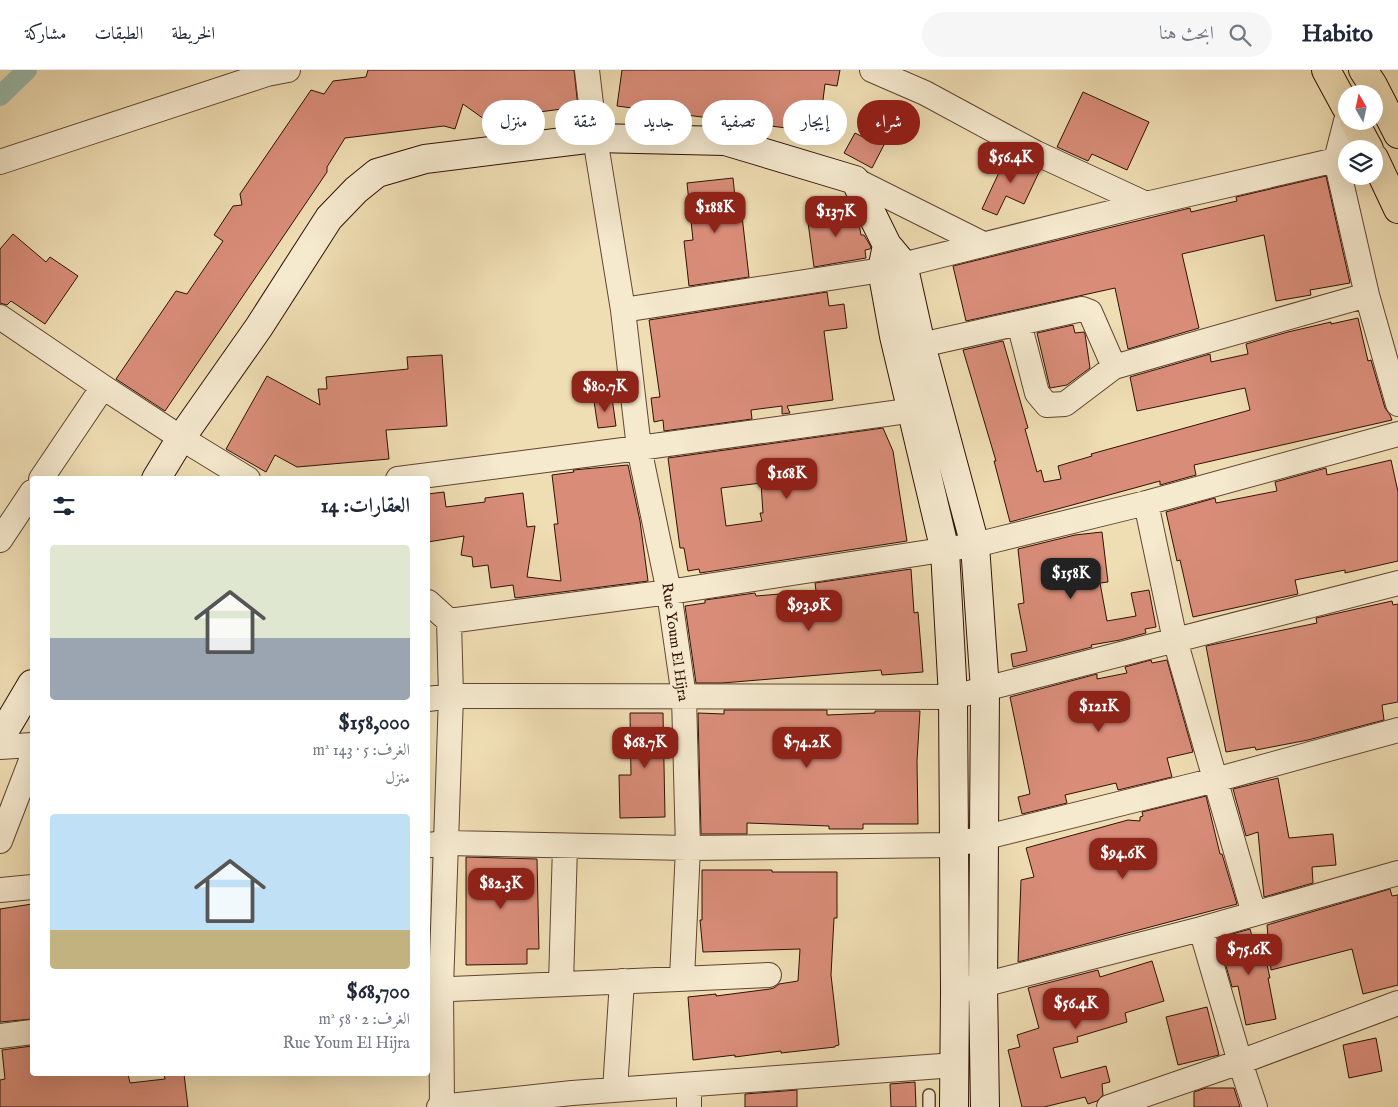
<!DOCTYPE html>
<html lang="ar">
<meta charset="utf-8">
<style>
body{margin:0;font-family:"IM FELL English",Amiri,serif;background:#f6f6f7;color:#1f2937;direction:rtl;height:100vh;display:flex;flex-direction:column;font-size:19px;white-space:nowrap}
*{box-sizing:border-box;margin:0}
p{font-size:16px;color:#747a83}
.icon{flex:none;width:28px;height:28px;fill:none;stroke:currentColor;stroke-width:2;stroke-linecap:round;stroke-linejoin:round}
.map{position:relative;flex:1;overflow:hidden;direction:ltr}
.side{position:absolute;left:30px;top:406px;width:400px;height:600px;display:flex;flex-direction:column;background:#fff;border-radius:5px;box-shadow:0 5px 20px #0002;direction:rtl}
.side>*{flex:none}
.banner{position:absolute;left:445px;top:30px;width:475px;height:45px;direction:rtl;display:flex;gap:10px}
.needle{width:32px;rotate:351deg}
.controls{position:absolute;left:1338px;top:15px;display:grid;gap:10px}
.controls a{display:grid;place-items:center;width:45px;height:45px;border-radius:50%;background:#fff;box-shadow:0 5px 20px #0002;font-size:25px}
.price{position:absolute;translate:-50% -42px;padding:0 11px;border-radius:10px;background:#8f2418;color:#fff;font-size:16px;line-height:32px;filter:drop-shadow(0 1px 2px #0008)}
.price::after{content:'';position:absolute;left:50%;top:30px;width:15px;height:11px;margin-left:-8px;background:inherit;clip-path:polygon(0 0,100% 0,50% 100%)}
.price.selected{background:#222;color:#fff}
ul{padding:0;list-style:none}
li{display:grid;align-content:center;gap:10px;height:265px;padding:0 20px}
li span{display:grid;place-items:center;height:155px;border-radius:5px;color:#555}
li>.icon{margin-inline-start:auto}
span .icon{width:90px;height:90px;fill:#fffc;stroke-width:1}
li b{font-size:21px}
h2{display:flex;justify-content:space-between;align-items:center;height:60px;padding:0 20px;font-size:21px}
.pill{padding:0 18px;border-radius:22px;background:#fff;box-shadow:0 5px 20px #0002;font-size:18px;line-height:45px}
.pill.selected{background:#8f2418;color:#fff}
header{display:flex;align-items:center;gap:30px;box-sizing:border-box;height:70px;padding:0 25px;background:#fff;border-bottom:1px solid #e0e1e3}
header strong{font-size:24px}
nav{display:flex;gap:28px;margin-inline-start:auto;font-size:18px}
.search{width:350px;height:45px;background:#f6f6f7;display:flex;align-items:center;gap:12px;box-sizing:border-box;padding:0 18px;border-radius:28px;color:#747a83;font-size:19px}
.map>svg:first-child{display:block}
</style>
<header>
<strong>Habito</strong>
<div class="search"><svg class="icon" aria-label="search" viewBox="0 0 24 24"><circle cx="10" cy="10" r="6"/><path d="M15 15l6 6"/></svg>ابحث هنا</div>
<nav><a>الخريطة</a><a>الطبقات</a><a>مشاركة</a></nav>
</header>
<div class="map">
<svg width="1398" height="1037" viewBox="0 0 1398 1037">
<rect width="100%" height="100%" fill="#efddb3"/>
<filter id="stains"><feTurbulence type="fractalNoise" baseFrequency=".004" numOctaves="4"/><feColorMatrix values="0 0 0 0 .2 0 0 0 0 .09 0 0 0 0 .02 0 0 0 .5 -.17"/></filter>
<radialGradient id="worn" r=".72"><stop offset=".6" stop-color="#630" stop-opacity="0"/><stop offset="1" stop-color="#630" stop-opacity=".3"/></radialGradient>
<g fill="none" stroke-linecap="round" stroke-linejoin="round">
<path stroke="#9abcac" stroke-width="20" d="M0 26 27 0"/>
</g>
<path fill="#d98d79" stroke="#301105" fill-rule="evenodd" d="M368 0H574L578 37 484 49 463 34 455 59 444 56 345 68 327 97V102L165 341 116 309 176 221 187 224 223 171 214 165 233 136 242 135 240 124 311 20 324 24 333 11 366 7Z
M622 0H840L837 16 825 14 821 46 796 43 794 59 617 36Z
M1083 22 1149 52 1127 100 1092 84 1088 91 1057 77Z
M870 62 886 71 872 98 844 83 855 63 867 69Z
M1008 83 1040 100 1024 134 1006 126 997 145 982 139Z
M1326 106 1350 213 1310 220 1311 225 1276 231 1264 165 1182 184 1199 258 1128 279 1115 218 966 251 953 196 1190 138 1191 142 1237 131 1236 127Z
M733 108 737 147 742 146 749 207 689 216 684 171 693 170 687 113Z
M852 139 859 154 861 165H864L871 177 870 179 865 180 866 188 814 197 807 145Z
M13 164 46 192 50 187 78 206 45 254 11 231 7 235 0 233V179Z
M827 222 829 236 844 234 847 258 824 261 833 330 787 336 790 343 782 344V336L751 340 752 349 664 361 663 350 654 352 651 328 660 327 649 250Z
M1358 248 1368 291 1371 290 1385 338 1390 345 1392 350 1194 395 1196 405 1160 415V411L1010 452 994 391H996L963 280 1003 271 1028 358 1025 359 1037 402 1041 400 1044 412 1061 409 1058 396 1092 386 1091 384 1250 340 1245 318 1137 341 1130 307 1210 284 1211 292 1248 284 1246 274 1288 262 1331 252V254Z
M1073 255 1075 263 1084 262 1085 264 1090 298 1067 315 1050 318 1037 263Z
M442 285 447 356 386 360 389 389 297 397 275 385 266 402 226 379 267 306 320 335 318 319H327L326 307 408 299 407 287Z
M612 328 616 356 598 358 594 331Z
M883 358 893 381 907 471 700 503 699 499 688 501 684 478H680L668 388ZM761 413 763 443H760L762 451 726 456 721 418Z
M1391 390 1398 422V491L1345 503V500L1295 510 1298 524 1193 547 1180 490 1177 491 1166 442 1215 428 1216 433 1277 421 1275 412 1326 398 1327 405Z
M628 395 640 451 648 511 515 528 513 515 491 518 488 495 473 497 472 487 461 485 464 466 428 472V424L444 422 446 437 485 432V428L523 423 527 457 535 456 527 507 561 511 554 454H558L552 405 574 402 573 400Z
M1102 462 1108 512 1100 513 1107 551 1136 546 1131 523 1149 520 1156 557 1145 559 1146 563 1120 570 1091 575 1092 577 1013 597 1011 584 1027 581 1018 534 1024 533 1018 479 1075 465Z
M911 499 914 543 918 542 923 602 882 605 881 600 722 613H696L685 536 705 533V530L755 523 756 526 816 521 815 513Z
M1392 531 1393 535 1398 534V632L1382 635 1384 650 1308 670 1256 680 1255 677 1226 682 1206 576 1317 553 1316 548Z
M1151 590 1152 593 1167 590 1193 682 1167 688 1172 707 1118 720 1116 713 1065 725 1067 733 1022 744 1018 727 1030 724 1010 627 1097 604V609L1127 603 1125 597Z
M724 640H827V645L875 643V641H920L917 691 918 754H863V759H829V756L747 753V764H701L698 643 724 644Z
M630 643H663L665 747 620 748 619 705H631Z
M1278 708 1289 768 1333 764 1336 795 1312 797 1313 813 1264 827 1258 762 1246 766 1233 719Z
M1206 726 1220 784H1222L1237 834 1018 892 1021 810 1034 807 1026 778 1128 750 1140 751V747L1143 746 1142 742Z
M466 787 537 789 539 879H527V894L466 895Z
M702 800H772V802H837V848H834L831 905 839 975 835 976V977L781 983V981L735 987V985L693 990 688 927 716 924V926L770 919 774 918 779 914 798 911 800 879 703 882 700 850H702Z
M1390 819 1392 826 1398 825V915L1363 924 1352 879 1271 900 1267 855Z
M32 834V949L0 952V839Z
M1250 859 1259 891 1266 890 1270 908H1268L1276 949 1246 955 1238 916 1232 917 1218 868Z
M1152 891 1164 931 1125 943 1127 952 1077 967 1078 972 1053 978 1061 1008 1106 996 1110 1012 1102 1014 1103 1025 1097 1031 1088 1034 1085 1027 1044 1037H1022L1008 980 1020 977 1017 965 1039 958 1028 918 1098 900 1100 907Z
M1207 937 1219 985 1178 995 1166 947Z
M1376 968 1382 1001 1349 1008 1343 975Z
M32 976V1004H128L130 1013 165 1009 164 1004H184L188 1037H0V1010L5 1009 2 980Z
M915 1012 916 1037H891L890 1014Z
M1206 1018H1234L1240 1037H1194V1022Z
M797 1020V1037H745V1024Z"/>
<g fill="none" stroke-linecap="round" stroke-linejoin="round">
<defs>
<path id="lane" d="M929 1037V1025"/>
<path id="street" d="M587 0 595 68 623 240 639 378 669 522 684 627 688 778 682 908
M872 0 925 23 1036 83 1146 134
M1346 51 1336 90 1367 225 1398 334
M0 92 267 4 288 0
M855 110 983 174
M623 240 882 200 1146 134 1336 90
M0 247 103 317 181 368 248 409
M1019 253 1037 323 1047 335 1065 334 1114 297
M921 275 1082 239 1090 242 1114 297 1367 225
M41 409 103 317
M398 409 639 378 929 338
M1146 433 1175 570 1254 844
M0 470 32 422
M428 532 449 551 451 626 441 918 442 1037
M449 551 669 522 975 475 1146 433 1398 364
M428 629 451 626 953 627 1398 513
M0 677 32 675
M0 771 32 688
M428 775 446 773 688 778 954 775 1215 710 1398 660
M0 820 32 817
M1201 859 1240 992 1255 1037
M561 913 565 776
M967 919 1201 859 1398 803
M428 920 769 905
M0 966 32 962
M615 1020 622 911
M439 1037 572 1023 955 995
M689 1037V1015
M1109 1037 1240 992 1398 933"/>
<path id="secondary" d="M887 175 882 200 894 266 945 481 953 627 955 921 954 1037
M156 409 181 368 259 257 329 148 356 120 377 103 425 89 595 68 725 71 855 110 887 175 903 194 921 275 975 475 985 620 983 915 985 1037
M0 668 32 614"/>
<path id="highway" d="M1326 0 1346 37
M1363 0 1373 15 1398 64
M1354 51 1369 79
M1374 88 1398 139"/>
</defs>
<use href="#lane" stroke="#604430" stroke-width="14"/>
<use href="#street" stroke="#604430" stroke-width="26"/>
<use href="#secondary" stroke="#301105" stroke-width="30"/>
<use href="#highway" stroke="#301105" stroke-width="30"/>
<use href="#lane" stroke="#f5e9ce" stroke-width="11"/>
<use href="#street" stroke="#f5e9ce" stroke-width="24"/>
<use href="#secondary" stroke="#f5e9ce" stroke-width="28"/>
<use href="#highway" stroke="#efddb3" stroke-width="28"/>
</g>
<g text-anchor="middle" dominant-baseline="central" stroke-width="4.5" stroke-linejoin="round" paint-order="stroke">
<g font-size="15" fill="#301105" stroke="#f5e9ce">
<text transform="translate(675 572) rotate(82)">Rue Youm El Hijra</text>
</g>
</g>
<rect width="100%" height="100%" filter="url(#stains)"/>
<rect width="100%" height="100%" fill="url(#worn)"/>
</svg>
<div class="controls">
<a><svg class="needle" viewBox="-14 -14 28 28"><path d="M0-13l5 13h-10z" fill="#e53935"/><path d="M0 13l5-13h-10z" fill="#747a83"/></svg></a>
<a><svg class="icon" aria-label="layers" viewBox="0 0 24 24"><path d="M12 4l9 5-9 5-9-5zM3 14l9 5 9-5"/></svg></a>
</div>
<b class="price" style="left:1011px;top:114px">$56.4K</b>
<b class="price" style="left:715px;top:164px">$188K</b>
<b class="price" style="left:836px;top:168px">$137K</b>
<b class="price" style="left:605px;top:343px">$80.7K</b>
<b class="price" style="left:787px;top:430px">$168K</b>
<b class="price selected" style="left:1071px;top:530px">$158K</b>
<b class="price" style="left:809px;top:562px">$93.9K</b>
<b class="price" style="left:1099px;top:663px">$121K</b>
<b class="price" style="left:645px;top:699px">$68.7K</b>
<b class="price" style="left:807px;top:699px">$74.2K</b>
<b class="price" style="left:1123px;top:810px">$94.6K</b>
<b class="price" style="left:501px;top:840px">$82.3K</b>
<b class="price" style="left:1249px;top:906px">$75.6K</b>
<b class="price" style="left:1076px;top:960px">$56.4K</b>
<div class="banner">
<a class="pill selected">شراء</a>
<a class="pill">إيجار</a>
<a class="pill">تصفية</a>
<a class="pill">جديد</a>
<a class="pill">شقة</a>
<a class="pill">منزل</a>
</div>
<section class="side">
<h2>العقارات: 14<svg class="icon" aria-label="filters" viewBox="0 0 24 24"><path d="M4 7h16M4 17h16"/><circle cx="9" cy="7" r="2"/><circle cx="15" cy="17" r="2"/></svg></h2>
<ul>
<li><span style="background:linear-gradient(#dfe7d0 60%,#9aa5b1 0)"><svg class="icon" aria-label="home" viewBox="0 0 24 24"><path d="M3 11l9-7 9 7M6 9v11h12V9"/></svg></span><div><b>$158,000</b><p>الغرف: 5 · 143 m²</p><p>منزل</p></div></li>
<li><span style="background:linear-gradient(#bfe0f5 75%,#c2b280 0)"><svg class="icon" aria-label="home" viewBox="0 0 24 24"><path d="M3 11l9-7 9 7M6 9v11h12V9"/></svg></span><div><b>$68,700</b><p>الغرف: 2 · 58 m²</p><p>Rue Youm El Hijra</p></div></li>
</ul>
</section>
</div>
